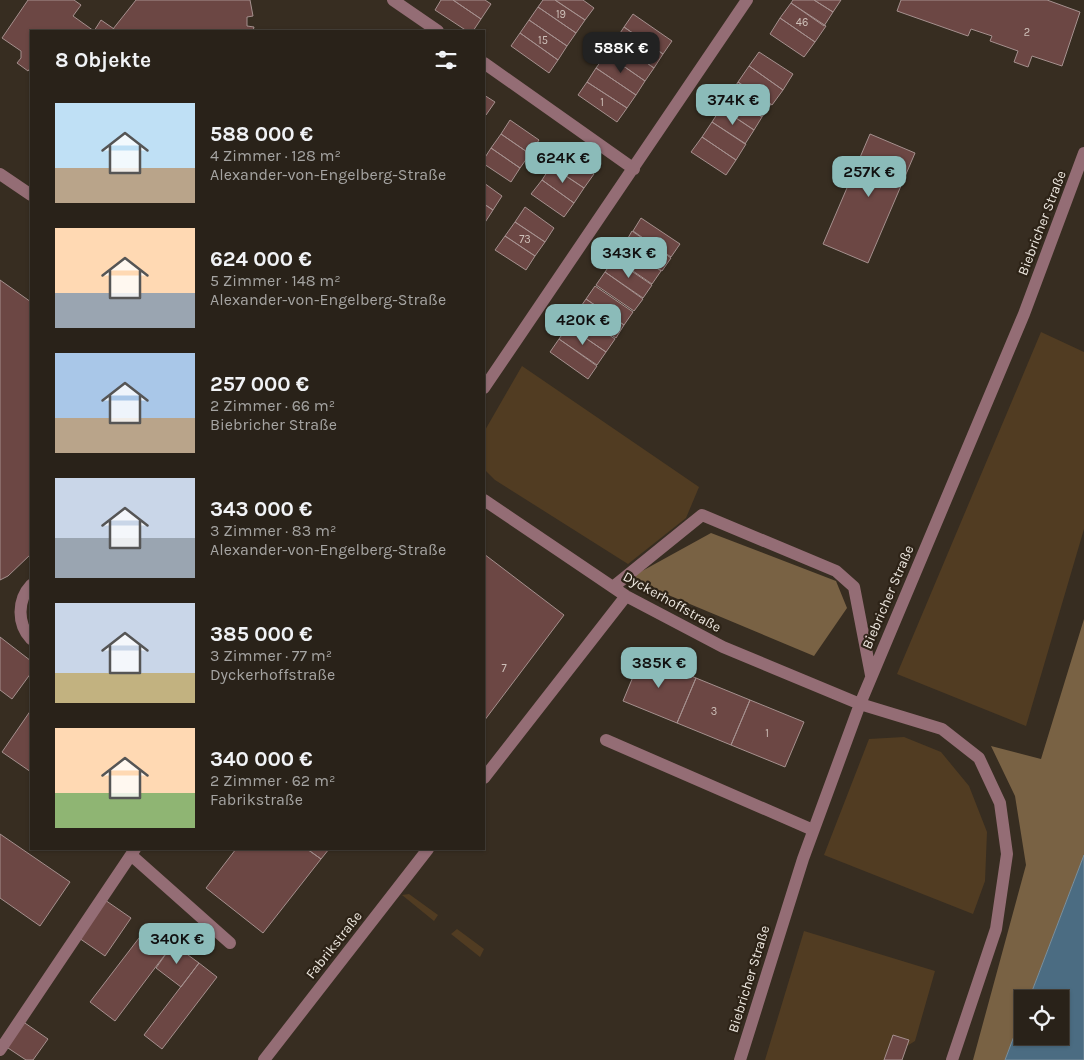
<!DOCTYPE html>
<html lang="de">
<meta charset="utf-8">
<style>
body{margin:0;font-family:Karla,sans-serif;background:#352f26;color:#f1f3f6;height:100vh;display:flex;flex-direction:column;font-size:19px;white-space:nowrap}
*{box-sizing:border-box;margin:0}
p{font-size:16px;color:#a5a4a2}
.icon{flex:none;width:28px;height:28px;fill:none;stroke:currentColor;stroke-width:2;stroke-linecap:round;stroke-linejoin:round}
.map{position:relative;flex:1;overflow:hidden}
.drawer{position:absolute;left:30px;top:30px;width:455px;height:820px;display:flex;flex-direction:column;background:#292219;border-radius:0px;box-shadow:0 1px 4px #0004,0 0 0 1px #453f38}
.drawer>*{flex:none}
.tools{position:absolute;left:1014px;top:990px;display:grid;gap:10px}
.tools a{display:grid;place-items:center;width:55px;height:55px;border-radius:0px;background:#292219;box-shadow:0 1px 4px #0004,0 0 0 1px #453f38;font-size:25px}
.price{position:absolute;translate:-50% -42px;padding:0 11px;border-radius:10px;background:#8bbbb9;color:#111;font-size:16px;line-height:32px;filter:drop-shadow(0 1px 2px #0008)}
.price::after{content:'';position:absolute;left:50%;top:30px;width:15px;height:11px;margin-left:-8px;background:inherit;clip-path:polygon(0 0,100% 0,50% 100%)}
.price.current{background:#222;color:#fff}
ul{padding:0;list-style:none}
li{display:flex;align-items:center;gap:15px;height:125px;padding:0 25px}
li span{display:grid;place-items:center;flex:none;width:140px;height:100px;border-radius:0px;color:#555}
li>.icon{margin-inline-start:auto}
span .icon{width:60px;height:60px;fill:#fffc;stroke-width:1}
li b{font-size:21px}
h2{display:flex;justify-content:space-between;align-items:center;height:60px;padding:0 25px;font-size:21px}
.map>svg:first-child{display:block}
</style>
<div class="map">
<svg width="1084" height="1060" viewBox="0 0 1084 1060">
<rect width="100%" height="100%" fill="#372d21"/>
<path fill="#513c22" d="M1041 332 1084 352V529L1026 726 897 674Z
M522 366 699 487 686 518 628 564 495 480 484 469V432Z
M904 737 941 752 969 786 987 832 985 881 973 914 824 855 869 739Z
M409 894 438 915 434 921 402 895Z
M457 929 484 949 480 957 451 934Z
M804 931 935 971 915 1041 907 1046 902 1060H765Z"/>
<path fill="#796244" d="M711 533 836 581 847 608 814 656 642 584 633 576Z
M1084 619V855L1029 999H1022V1015L1005 1060H973L1026 865 1015 796 991 746 1041 759Z"/>
<path fill="#4b6c82" stroke="#7c919e" d="M1084 855V1060H1005L1022 1015V1036H1060V999H1029Z"/>
<path fill="#6c4744" stroke="#a5908e" d="M28 0H74L81 5 73 16 94 31 101 20 117 31H31V67L28 71 17 63 21 58V51L2 38Z
M136 0H250L253 16 247 17V26L254 27 253 31H117L113 29Z
M441 0H453L481 19 473 31H467L435 10Z
M453 0H485L491 4 481 19Z
M543 0H555L585 20 576 33 538 7Z
M555 0H583L594 8 585 20Z
M793 0H814L833 12 824 26 791 3Z
M814 0H841L833 12Z
M901 0H1047L1080 12 1062 66 1032 56 1028 67 1014 62 1018 51 990 41 992 36 971 29 968 36 897 11Z
M791 3 826 26 815 42 780 18Z
M538 7 576 33 567 46 529 20Z
M633 14 672 41 663 54 624 27Z
M780 18 815 42 804 57 770 34Z
M529 20 567 46 558 60 520 33Z
M624 27 663 54 654 68 615 41Z
M520 33 558 60 549 73 511 46Z
M615 41 654 68 645 81 606 54Z
M759 52 793 74 783 90 749 66Z
M606 54 645 81 636 95 596 68Z
M749 66 783 90 772 105 738 82Z
M596 68 636 95 627 108 587 82Z
M587 82 627 108 617 122 578 95Z
M738 82 771 104 762 117 730 95Z
M484 95 495 102 486 115 484 114Z
M730 95 762 117 754 130 721 108Z
M721 108 754 130 745 144 712 122Z
M510 120 539 140 530 154 501 134Z
M712 122 746 144 736 160 702 137Z
M501 134 530 154 520 168 491 148Z
M870 134 915 153 868 263 823 244Z
M702 137 736 160 726 175 691 152Z
M491 148 520 168 511 182 484 164V159Z
M561 151 594 174 584 188 551 166Z
M551 166 584 188 574 203 542 180Z
M542 180 574 203 564 217 531 194Z
M484 183 502 196 493 210 484 204Z
M484 204 493 210 484 224Z
M525 207 554 228 545 242 515 222Z
M641 218 680 244 671 257 633 231Z
M515 222 545 242 535 256 505 236Z
M632 231 671 258 662 271 624 245Z
M505 236 535 256 526 270 495 250Z
M623 245 661 271 652 284 614 258Z
M614 259 652 285 643 298 605 272Z
M605 272 643 299 634 311 596 285Z
M0 280 31 302V554L8 576 0 580Z
M595 286 633 312 624 325 586 299Z
M586 299 624 325 616 338 577 312Z
M577 313 615 339 606 352 568 326Z
M568 326 606 352 597 365 559 339Z
M559 339 597 366 588 379 550 352Z
M484 554 564 615 484 721Z
M0 637 31 661V673L12 699 0 690Z
M642 655 696 678 677 723 623 701Z
M696 678 750 700 731 745 677 723Z
M750 700 804 722 785 767 731 745Z
M31 710V772L2 752Z
M0 834 70 882 40 926 0 898Z
M236 849H307L321 859 263 933 206 888Z
M307 849H329L321 859Z
M105 900 131 918 105 956 79 938Z
M149 925 173 944 115 1021 90 1002Z
M173 944 199 963 181 987 156 968Z
M199 963 217 977 162 1049 144 1035Z
M22 1021 48 1039 33 1060H26L5 1046Z
M893 1035 909 1040 902 1060H884Z"/>
<g fill="none" stroke-linecap="round" stroke-linejoin="round">
<path stroke="#946d75" stroke-width="12" d="M393 0 438 31
M484 63 634 169
M0 174 31 195
M484 388 747 0
M484 500 626 596 723 647 860 704 942 729 979 758 1000 803 1007 854 996 929 952 1060
M31 585C17 600 17 624 31 639
M613 587 702 515 836 571 854 587 871 675
M606 740 813 830
M484 778 626 596
M131 855 230 943
M0 1050 135 849
M264 1060 428 849
M740 1060 803 859 860 704 1024 314 1084 153"/>
</g>
<g text-anchor="middle" dominant-baseline="central" stroke-width="4.5" stroke-linejoin="round" paint-order="stroke">
<g font-size="11" fill="#cec0b9">
<text x="561" y="14">19</text>
<text x="802" y="22">46</text>
<text x="1027" y="32">2</text>
<text x="543" y="40">15</text>
<text x="602" y="102">1</text>
<text x="525" y="239">73</text>
<text x="504" y="668">7</text>
<text x="714" y="711">3</text>
<text x="767" y="733">1</text>
</g>
<g font-size="14" fill="#eee8e0" stroke="#2d2317">
<text transform="translate(1042 223) rotate(-69)">Biebricher Straße</text>
<text transform="translate(888 597) rotate(-67)">Biebricher Straße</text>
<text transform="translate(672 602) rotate(29)">Dyckerhoffstraße</text>
<text transform="translate(334 945) rotate(-52)">Fabrikstraße</text>
<text transform="translate(749 979) rotate(-73)">Biebricher Straße</text>
</g>
</g>
</svg>
<div class="tools">
<a><svg class="icon" aria-label="locate" viewBox="0 0 24 24"><circle cx="12" cy="12" r="6"/><path d="M12 2v4M12 18v4M2 12h4M18 12h4"/></svg></a>
</div>
<b class="price current" style="left:621px;top:74px">588K €</b>
<b class="price" style="left:733px;top:126px">374K €</b>
<b class="price" style="left:563px;top:184px">624K €</b>
<b class="price" style="left:869px;top:198px">257K €</b>
<b class="price" style="left:629px;top:279px">343K €</b>
<b class="price" style="left:583px;top:346px">420K €</b>
<b class="price" style="left:659px;top:689px">385K €</b>
<b class="price" style="left:177px;top:965px">340K €</b>
<section class="drawer">
<h2>8 Objekte<svg class="icon" aria-label="filters" viewBox="0 0 24 24"><path d="M4 7h16M4 17h16"/><circle cx="9" cy="7" r="2"/><circle cx="15" cy="17" r="2"/></svg></h2>
<ul>
<li><span style="background:linear-gradient(#bfe0f5 65%,#b9a48a 0)"><svg class="icon" aria-label="home" viewBox="0 0 24 24"><path d="M3 11l9-7 9 7M6 9v11h12V9"/></svg></span><div><b>588 000 €</b><p>4 Zimmer · 128 m²</p><p>Alexander-von-Engelberg-Straße</p></div></li>
<li><span style="background:linear-gradient(#ffd9b3 65%,#9aa5b1 0)"><svg class="icon" aria-label="home" viewBox="0 0 24 24"><path d="M3 11l9-7 9 7M6 9v11h12V9"/></svg></span><div><b>624 000 €</b><p>5 Zimmer · 148 m²</p><p>Alexander-von-Engelberg-Straße</p></div></li>
<li><span style="background:linear-gradient(#a9c7e8 65%,#b9a48a 0)"><svg class="icon" aria-label="home" viewBox="0 0 24 24"><path d="M3 11l9-7 9 7M6 9v11h12V9"/></svg></span><div><b>257 000 €</b><p>2 Zimmer · 66 m²</p><p>Biebricher Straße</p></div></li>
<li><span style="background:linear-gradient(#c9d6e8 60%,#9aa5b1 0)"><svg class="icon" aria-label="home" viewBox="0 0 24 24"><path d="M3 11l9-7 9 7M6 9v11h12V9"/></svg></span><div><b>343 000 €</b><p>3 Zimmer · 83 m²</p><p>Alexander-von-Engelberg-Straße</p></div></li>
<li><span style="background:linear-gradient(#c9d6e8 70%,#c2b280 0)"><svg class="icon" aria-label="home" viewBox="0 0 24 24"><path d="M3 11l9-7 9 7M6 9v11h12V9"/></svg></span><div><b>385 000 €</b><p>3 Zimmer · 77 m²</p><p>Dyckerhoffstraße</p></div></li>
<li><span style="background:linear-gradient(#ffd9b3 65%,#8fb573 0)"><svg class="icon" aria-label="home" viewBox="0 0 24 24"><path d="M3 11l9-7 9 7M6 9v11h12V9"/></svg></span><div><b>340 000 €</b><p>2 Zimmer · 62 m²</p><p>Fabrikstraße</p></div></li>
</ul>
</section>
</div>
